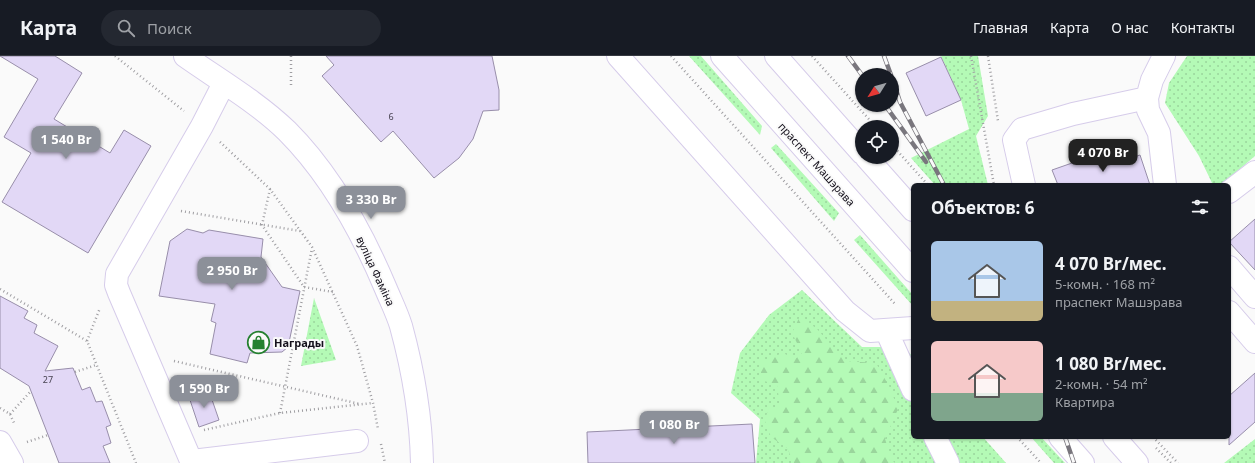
<!DOCTYPE html>
<html lang="ru">
<meta charset="utf-8">
<style>
body{margin:0;font-family:"Noto Sans",sans-serif;background:#242831;color:#f1f3f6;height:100vh;display:flex;flex-direction:column;font-size:15px;white-space:nowrap}
*{box-sizing:border-box;margin:0}
p{font-size:13px;color:#9ea1a6}
.icon{flex:none;width:22px;height:22px;fill:none;stroke:currentColor;stroke-width:2;stroke-linecap:round;stroke-linejoin:round}
.map{position:relative;flex:1;overflow:hidden}
.sheet{position:absolute;left:911px;top:127px;width:320px;height:256px;display:flex;flex-direction:column;background:#171b24;border-radius:6px;box-shadow:0 1px 3px #0004}
.sheet>*{flex:none}
.needle{width:26px;rotate:233deg}
.fabs{position:absolute;left:855px;top:12px;display:grid;gap:8px}
.fabs a{display:grid;place-items:center;width:44px;height:44px;border-radius:50%;background:#171b24;box-shadow:0 1px 3px #0004;font-size:20px}
.price{position:absolute;translate:-50% -34px;padding:0 9px;border-radius:8px;background:#8c9099;color:#fff;font-size:13px;line-height:26px;filter:drop-shadow(0 1px 2px #0008)}
.price::after{content:'';position:absolute;left:50%;top:24px;width:12px;height:9px;margin-left:-6px;background:inherit;clip-path:polygon(0 0,100% 0,50% 100%)}
.price.selected{background:#222;color:#fff}
ul{padding:0;list-style:none}
li{display:flex;align-items:center;gap:12px;height:100px;padding:0 20px}
li span{display:grid;place-items:center;flex:none;width:112px;height:80px;border-radius:6px;color:#555}
li>.icon{margin-inline-start:auto}
span .icon{width:48px;height:48px;fill:#fffc;stroke-width:1}
li b{font-size:17px}
h2{display:flex;justify-content:space-between;align-items:center;height:48px;padding:0 20px;font-size:17px}
header{display:flex;align-items:center;gap:24px;box-sizing:border-box;height:56px;padding:0 20px;background:#171b24;border-bottom:1px solid #363941}
header strong{font-size:19px}
nav{display:flex;gap:22px;margin-inline-start:auto;font-size:14px}
.search{width:280px;height:36px;background:#242831;display:flex;align-items:center;gap:10px;box-sizing:border-box;padding:0 14px;border-radius:22px;color:#9ea1a6;font-size:15px}
.map>svg:first-child{display:block}
</style>
<header>
<strong>Карта</strong>
<div class="search"><svg class="icon" aria-label="search" viewBox="0 0 24 24"><circle cx="10" cy="10" r="6"/><path d="M15 15l6 6"/></svg>Поиск</div>
<nav><a>Главная</a><a>Карта</a><a>О нас</a><a>Контакты</a></nav>
</header>
<div class="map">
<svg width="1255" height="407" viewBox="0 0 1255 407">
<defs>
<pattern id="grass-dots" width="8" height="8" patternUnits="userSpaceOnUse"><rect width="8" height="8" fill="#b4fab6"/><path d="M2 2h.1M6 6h.1" fill="none" stroke="#9ad59c" stroke-width="1.8" stroke-linecap="round"/></pattern>
<pattern id="forest-firs" width="22" height="20" patternUnits="userSpaceOnUse"><rect width="22" height="20" fill="#b4fab6"/><path d="M5 1l3.5 6h-7zM16 11l3.5 6h-7z" fill="#9ad59c"/></pattern>
</defs>
<rect width="100%" height="100%" fill="#fafafa"/>
<path fill="url(#grass-dots)" d="M689 0H701L762 70 760 79Z
M941 0H978L988 60 976 80 988 129H935L911 102 969 73 961 44Z
M1187 0H1255V100L1221 129H1213L1199 100 1165 47 1169 27Z
M776 88 839 157 834 165 771 92Z
M860 179 913 239V250L854 184Z
M802 234 862 291H904L913 301V381H983L1006 407H756L760 363 731 337 740 297 769 259Z
M314 242 336 304 301 310Z
M1031 381H1041L1065 407H1054Z
M1255 383V407H1224Z"/>
<path fill="url(#forest-firs)" d="M800 260 817 273 845 305 876 307 890 332 898 353 885 383 892 404 895 407H794L787 392 771 381 765 365 768 353 780 350 777 329 761 324V305L783 297 795 303 802 297 792 277Z"/>
<path fill="#e2d8f6" stroke="#988eaa" d="M0 0H55L82 17 54 63 110 97 124 74 151 90 88 197 2 146 31 97 4 81 38 23Z
M326 0H492L499 34V54L483 55 473 83 459 102 434 122 393 75 381 86 322 20 334 9Z
M941 1 961 44 926 60 906 17Z
M1095 99 1100 112 1140 99 1150 129H1058L1052 114Z
M1255 163V214L1229 186Z
M187 173 203 177 209 174 263 183 261 201 282 231 300 235 288 291 282 296 250 297 247 307 210 298 216 267 211 265 215 248 159 240 170 185Z
M0 240 28 255 24 262 37 269 34 277 58 290 45 315 73 312 82 334 90 331 96 346 102 345 111 369 106 371 111 387 103 390 110 407H59L29 330 0 312Z
M1255 317V366L1229 389V340Z
M209 335 219 364 199 371 189 341Z
M752 368 755 407H588L587 376Z"/>
<g fill="none" stroke-linecap="round" stroke-linejoin="round">
<defs>
<path id="minor" d="M185 0C219 24 257 46 287 75 331 119 362 176 386 233 391 245 397 257 401 270 413 314 421 361 422 407
M618 0 845 255 870 275 913 272
M1164 0 1152 24 1147 42 1148 54 1159 77 1165 129
M1024 129 1014 84 1022 73 1073 58 1147 42
M1229 136 1255 116
M1229 211 1255 241
M1229 256 1255 286
M886 274 913 334
M935 381 948 407
M0 386 12 407
M192 405 357 385
M192 407 119 237 116 229 117 218 202 70 224 27"/>
<path id="major" d="M722 0 913 215
M776 0 862 97
M866 101 913 154
M1060 381 1083 407
M1114 381 1137 407"/>
</defs>
<use href="#minor" stroke="#d6ccea" stroke-width="24"/>
<use href="#major" stroke="#d6ccea" stroke-width="24"/>
<path stroke="#9f9ea2" stroke-width="2.5" stroke-dasharray="1 3" stroke-linecap="butt" d="M115 0 184 55
M291 0V30
M671 0 896 249
M812 0 876 71
M971 0 994 129
M988 0 998 65
M220 86 270 133 312 191 357 290 373 347 378 373
M892 89 928 129
M270 133 262 169 304 231 333 236
M181 155 300 175
M0 233 87 285 136 407
M87 285 100 252
M174 305 360 348
M75 316 96 309
M0 352 10 358 14 367
M280 357 312 192
M10 358 31 335
M204 374 280 357 373 347
M1017 381 1041 407
M1153 381 1178 407
M27 386 48 379
M381 388 385 407
M1156 392 1171 407"/>
<use href="#minor" stroke="#fff" stroke-width="22"/>
<use href="#major" stroke="#fff" stroke-width="22"/>
<defs>
<path id="rail" d="M848 0 862 19
M884 0 891 19
M892 22 900 46 944 129
M885 49 926 106
M1065 381 1074 407"/>
</defs>
<use href="#rail" stroke="#79767d" stroke-width="4.5"/>
<use href="#rail" stroke="#fafafa" stroke-width="3" stroke-dasharray="9" stroke-linecap="butt"/>
</g>
<defs>
<symbol id="shop-ring" viewBox="-11 -11 22 22"><circle r="9.5" fill="#fafafa" stroke="#258030" stroke-width="1.5"/><path d="M-5-2.5h2.3a2.7 3.5 0 0 1 5.4 0H5L5.5 6h-11ZM-1.5-2.5h3a1.5 2.3 0 0 0-3 0Z" fill="#258030"/></symbol>
</defs>
<g fill-rule="evenodd">
<use href="#shop-ring" x="246" y="274" width="25" height="25"/>
</g>
<g text-anchor="middle" dominant-baseline="central" stroke-width="4" stroke-linejoin="round" paint-order="stroke">
<g font-size="9" fill="#484352">
<text x="391" y="60">6</text>
<text x="48" y="323">27</text>
</g>
<g font-size="11" fill="#15111c" stroke="#fafafa">
<text transform="translate(817 108) rotate(48)">праспект Машэрава</text>
<text transform="translate(376 215) rotate(65)">вуліца Фаміна</text>
</g>
<g font-size="11" font-weight="bold" fill="#15111c" stroke="#fafafa" text-anchor="start">
<text x="274" y="286">Награды</text>
</g>
</g>
</svg>
<div class="fabs">
<a><svg class="needle" viewBox="-14 -14 28 28"><path d="M0-13l5 13h-10z" fill="#e53935"/><path d="M0 13l5-13h-10z" fill="#9ea1a6"/></svg></a>
<a><svg class="icon" aria-label="locate" viewBox="0 0 24 24"><circle cx="12" cy="12" r="6"/><path d="M12 2v4M12 18v4M2 12h4M18 12h4"/></svg></a>
</div>
<b class="price" style="left:66px;top:104px">1 540 Br</b>
<b class="price selected" style="left:1103px;top:117px">4 070 Br</b>
<b class="price" style="left:371px;top:164px">3 330 Br</b>
<b class="price" style="left:232px;top:235px">2 950 Br</b>
<b class="price" style="left:204px;top:353px">1 590 Br</b>
<b class="price" style="left:674px;top:389px">1 080 Br</b>
<section class="sheet">
<h2>Объектов: 6<svg class="icon" aria-label="filters" viewBox="0 0 24 24"><path d="M4 7h16M4 17h16"/><circle cx="9" cy="7" r="2"/><circle cx="15" cy="17" r="2"/></svg></h2>
<ul>
<li><span style="background:linear-gradient(#a9c7e8 75%,#c2b280 0)"><svg class="icon" aria-label="home" viewBox="0 0 24 24"><path d="M3 11l9-7 9 7M6 9v11h12V9"/></svg></span><div><b>4 070 Br/мес.</b><p>5-комн. · 168 m²</p><p>праспект Машэрава</p></div></li>
<li><span style="background:linear-gradient(#f6c9c9 65%,#7fa58c 0)"><svg class="icon" aria-label="home" viewBox="0 0 24 24"><path d="M3 11l9-7 9 7M6 9v11h12V9"/></svg></span><div><b>1 080 Br/мес.</b><p>2-комн. · 54 m²</p><p>Квартира</p></div></li>
</ul>
</section>
</div>
